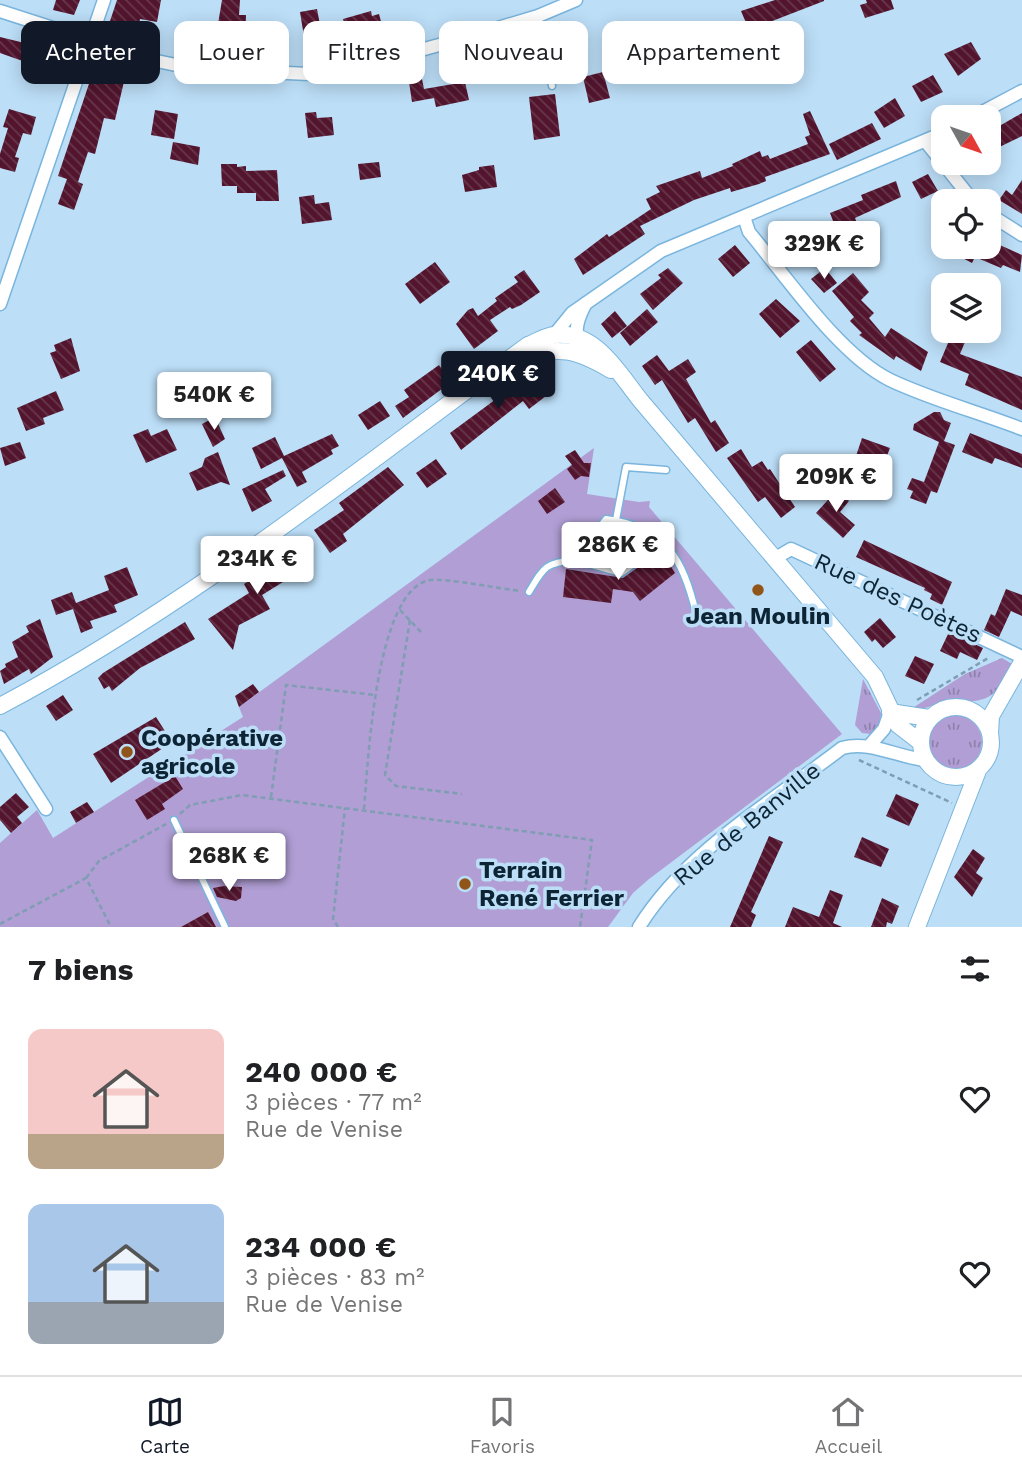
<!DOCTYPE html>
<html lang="fr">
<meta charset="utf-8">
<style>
body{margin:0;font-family:"Work Sans",sans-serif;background:#f2f2f2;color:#202124;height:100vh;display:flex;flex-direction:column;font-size:26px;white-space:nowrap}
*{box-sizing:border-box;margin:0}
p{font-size:23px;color:#757577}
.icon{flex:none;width:38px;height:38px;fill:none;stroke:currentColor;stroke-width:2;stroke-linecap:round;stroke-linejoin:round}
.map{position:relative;height:927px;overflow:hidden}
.sheet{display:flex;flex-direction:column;background:#fff;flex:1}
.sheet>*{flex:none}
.banner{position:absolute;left:21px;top:21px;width:980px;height:63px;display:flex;gap:14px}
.needle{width:46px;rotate:130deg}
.buttons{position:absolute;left:931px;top:105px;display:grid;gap:14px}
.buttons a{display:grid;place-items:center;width:70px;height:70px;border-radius:14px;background:#fff;box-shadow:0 4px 18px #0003;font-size:35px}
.price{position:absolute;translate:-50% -60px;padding:0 16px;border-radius:7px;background:#fff;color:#222;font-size:23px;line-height:46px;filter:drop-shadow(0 2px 4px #0008)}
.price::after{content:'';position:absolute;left:50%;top:42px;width:21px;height:16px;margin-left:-10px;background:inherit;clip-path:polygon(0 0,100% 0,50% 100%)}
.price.active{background:#111827;color:#fff}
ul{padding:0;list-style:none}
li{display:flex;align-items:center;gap:21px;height:175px;padding:0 28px}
li span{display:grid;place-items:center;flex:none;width:196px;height:140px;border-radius:14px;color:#555}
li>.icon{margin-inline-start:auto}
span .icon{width:84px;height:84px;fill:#fffc;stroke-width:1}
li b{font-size:30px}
h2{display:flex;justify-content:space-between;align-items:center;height:84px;padding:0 28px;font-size:30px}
.chip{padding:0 24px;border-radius:14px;background:#fff;box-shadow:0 4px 18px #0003;font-size:24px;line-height:63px}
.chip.active{background:#111827;color:#fff}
.dock{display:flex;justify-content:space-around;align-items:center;height:98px;border-top:2px solid #e0e0e0;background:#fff;font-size:19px;color:#757577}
.dock a{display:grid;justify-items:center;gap:4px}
.dock .active{color:#111827}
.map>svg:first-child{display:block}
</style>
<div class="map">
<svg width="1022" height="927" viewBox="0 0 1022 927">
<defs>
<pattern id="grass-tufts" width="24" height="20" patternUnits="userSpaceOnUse" patternTransform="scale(1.75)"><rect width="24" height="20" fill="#b09ed4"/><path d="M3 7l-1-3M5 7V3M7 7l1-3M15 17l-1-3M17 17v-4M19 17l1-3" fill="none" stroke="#8e81ad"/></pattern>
<pattern id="building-back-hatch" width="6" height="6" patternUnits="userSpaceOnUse" patternTransform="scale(1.75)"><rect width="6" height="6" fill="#53152e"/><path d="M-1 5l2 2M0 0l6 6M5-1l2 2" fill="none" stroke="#67374c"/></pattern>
</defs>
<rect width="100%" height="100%" fill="#bcdef7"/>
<path fill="url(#grass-tufts)" d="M1002 658 1014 665C1004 682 996 699 974 701 964 702 955 698 946 701 932 705 923 710 908 711L965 674Z
M863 679 881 713 880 726 871 734 862 733 855 725Z
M928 742a27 27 0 1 1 54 0a27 27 0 1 1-54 0Z"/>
<path fill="#b09ed4" d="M594 448 587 494 639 502 650 501 649 507 842 734 649 879 633 893 608 927H0V843L37 810 53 838 243 717 239 707Z"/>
<path fill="url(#building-back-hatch)" d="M56 0H80L74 15 53 10Z
M117 0H161L157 22 140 19 136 40 106 33Z
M222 0H240L239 15H246L245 43 229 42 230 30H217Z
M775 0H824V1L749 30 741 11Z
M866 0H891L894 9 865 18 860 5 867 3Z
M317 9 324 46 306 49 300 12Z
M371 11 372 16 379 14 383 29 349 39 343 19Z
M659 25 664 42 608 61 603 42Z
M0 37 37 46 31 64 0 53Z
M971 42 981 59 958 76 944 54Z
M97 60 126 73 115 120 104 118 95 154 88 152 78 182 83 184 74 210 58 204 67 179 58 176Z
M603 72 610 98 589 103 583 77Z
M933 75 943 92 921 102 912 86Z
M422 79 424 89 465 82 469 100 436 107 434 98 412 102 409 82Z
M555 94 560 136 534 140 529 97Z
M895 98 905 116 884 128 874 112Z
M9 109 36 117 31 135 23 133 15 157 19 158 15 172 0 168V154L8 128 3 127Z
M155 110 178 114 174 139 151 135Z
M810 111 830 154 765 177 766 181 759 184 731 192 730 188 694 200 640 226 645 234 583 275 574 259 607 234 609 237 651 209 646 199 660 192 656 186 700 171 702 178 733 166 732 164 760 151 762 157 768 155 770 159 808 144 805 137 810 135 803 114Z
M316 112 317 118 332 117 334 135 308 138 305 113Z
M1022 113V136L989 152V132Z
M872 123 881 139 837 160 829 144Z
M173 142 200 147 198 165 170 159Z
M379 162 381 177 360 180 358 164Z
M221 164H237V167L246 166V171L277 170 279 201H256V193H237V186H222Z
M494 165 497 187 465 192 462 175 479 170V167Z
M928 174 938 191 921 199 912 182Z
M1022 180V214L999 200 1006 190 1012 195Z
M896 181 901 197 855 218 858 226 838 234 830 213 863 200 861 195Z
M314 195 315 204 329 202 332 220 302 224 299 197Z
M800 225 808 245 791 251 783 232Z
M989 240 1022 255 1020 272 1003 265 1001 268 975 257 972 263 957 255 960 249 954 247H989Z
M735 245 750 263 733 277 718 259Z
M435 262 450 282 420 304 405 284Z
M668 268 683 283 653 310 640 294 661 278 658 275Z
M825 268 837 283 824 293 811 279Z
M524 270 540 292 521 305 512 309 510 307 490 320 498 331 474 349 456 324 468 310 473 308 478 316 497 301 495 298 518 282 514 277Z
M853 273 869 292 861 300 874 313 869 318 885 337 891 328 928 352 921 371 896 356 894 360 859 335 862 333 850 321 854 317 832 291Z
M776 299 800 321 780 338 759 314Z
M647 309 658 322 630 346 620 333Z
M615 311 627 326 612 338 601 324Z
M951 336 965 342 960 354 1022 377V410L965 385 969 374 940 362Z
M71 338 80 371 61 379 50 353 56 351 54 345Z
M811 340 836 369 820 382 796 352Z
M657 355 669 371 688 359 696 372 686 379 711 423 715 420 729 443 716 452 695 418 688 423 662 380 655 385 642 366Z
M439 365 451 382 403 418 395 406 409 397 404 390Z
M530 374 546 396 529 409 523 401 461 450 450 433Z
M56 391 64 410 43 418 45 424 26 431 17 408Z
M380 401 390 416 368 430 358 415Z
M934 412H940L944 420 951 423 944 441 955 445 937 493 931 491 926 504 910 498 913 491 907 489 912 478 924 482 939 442 913 430 914 424Z
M215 417 225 439 213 447 202 424Z
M148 429 151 436 167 429 177 450 146 463 133 435Z
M970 433 1022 454V468L995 458 992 464 962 452Z
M332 434 339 446 331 450 333 454 302 472 307 482 297 487 282 458 261 469 252 448 275 437 284 456Z
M862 438 890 448 883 466 856 456Z
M20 442 26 458 5 466 0 448Z
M741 449 752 467 762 461 768 470 770 469 795 507 781 518 765 497 758 502 727 458Z
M575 450 584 463H591L589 477 581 476 575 480 567 469 572 465 565 456Z
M218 452 230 485 221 482 197 491 189 473 202 467 205 458Z
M436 459 447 474 427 488 416 473Z
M388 467 404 485 343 534 347 541 330 553 314 530 344 510 339 503Z
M283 470 286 476 265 489 272 501 252 512 242 489Z
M555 488 565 502 547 514 538 501Z
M837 490 849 501 840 512 855 525 843 538 816 513Z
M864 540 952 582 942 605 930 599 932 594 924 590 925 588 856 557Z
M301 547 312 564 262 595 270 609 239 625 233 650 208 619 249 593 244 584Z
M661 551 675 573 640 601 633 592 613 589 611 603 563 597 566 569 623 578Z
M127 567 138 595 114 605 117 612 90 621 93 628 81 633 73 609 56 615 51 600 72 592 76 603 109 590 104 576Z
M1006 589 1022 595V616L1011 611 999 637 984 630 991 614 995 616Z
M880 618 896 637 883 648 875 639 872 642 864 632Z
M40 619 53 657 31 674 29 669 4 684 0 671 6 667 5 664 18 657 12 642 29 632 26 626Z
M185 622 195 639 140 668 112 691 109 686 104 689 98 678 103 673Z
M949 632 983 648 977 660 960 652 957 659 940 651Z
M915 656 934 664 924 684 905 676Z
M253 684 259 692 239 707 235 696Z
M63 695 73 710 56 721 46 706Z
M156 717 172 742 111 783 93 754Z
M175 776 183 789 162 804 165 809 147 820 135 800Z
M16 793 29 807 17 817 22 823 11 833 0 820V807Z
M896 794 919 804 909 826 886 816Z
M87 802 94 812 76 823 70 812Z
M769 836 783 842 751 912 756 915 751 927H730Z
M862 837 889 849 881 867 854 857Z
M973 849 985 858 976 873 983 878 972 897 954 877Z
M224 886 242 887 241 898 236 901 217 897 213 888Z
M830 890 843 895 833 923 842 927H785L793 907 819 917Z
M882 898 899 906 892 924 887 922 886 927H871Z
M208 912 216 927H181Z"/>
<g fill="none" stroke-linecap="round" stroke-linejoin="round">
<defs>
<path id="lane" d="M538 16 552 86
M616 520 626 467 666 470
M574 560 621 573 639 560
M529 592C544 567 545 563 574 560L606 519C666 527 683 559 696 613
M174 820 225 927"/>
<path id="street" d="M0 11 152 60 195 69 309 74 362 66 461 39 538 16 576 0
M973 117 1022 91
M926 142 973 201
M989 214 1022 235
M744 217 749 232C786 276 839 355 890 380 932 400 979 412 1022 429
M0 304 104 0
M554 335 572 313 661 251 943 133
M581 345C572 332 579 316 586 303
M774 559 791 549 1022 657
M0 737 46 809
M869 746 884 729 890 712
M639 927C686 851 772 802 842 748 869 740 897 757 925 760"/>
<path id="secondary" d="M521 358C559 345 577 350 611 370
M0 706C189 606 356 471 528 345 536 342 545 336 554 335 596 330 619 374 641 401L875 677 898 725 920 742
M921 742a35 35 0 1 1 70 0a35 35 0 1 1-70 0Z
M890 712 929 718
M990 733 991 716 1022 662
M917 927 979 768"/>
</defs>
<use href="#lane" stroke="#7ab5dd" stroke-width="9"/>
<use href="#street" stroke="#7ab5dd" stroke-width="15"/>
<use href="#secondary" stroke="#7ab5dd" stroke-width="18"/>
<path stroke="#7f9db3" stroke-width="2.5" stroke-dasharray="5 3.5" stroke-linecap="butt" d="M400 610 421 632
M410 620 385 775 396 786 462 794
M917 700 990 657
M859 760 952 803
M271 797 286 685 375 695
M364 809C368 765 375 589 430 580 447 578 501 589 521 591
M180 814 190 805 242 795 592 840 580 927
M86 878 99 861 166 824
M0 924 86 878 111 927
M338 927 333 919 345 808"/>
<use href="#lane" stroke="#fff" stroke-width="6"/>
<use href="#street" stroke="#fff" stroke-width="12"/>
<use href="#secondary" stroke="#fff" stroke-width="16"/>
</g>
<g fill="#925519" stroke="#bcdef7" stroke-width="2.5">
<circle cx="758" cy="590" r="7"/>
<circle cx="127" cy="752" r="7"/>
<circle cx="465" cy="884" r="7"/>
</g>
<g text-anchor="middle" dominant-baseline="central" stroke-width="7" stroke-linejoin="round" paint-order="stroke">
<g font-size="24" fill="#0c2434" stroke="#bcdef7">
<text transform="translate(898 598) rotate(25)">Rue des Poètes</text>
<text transform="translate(747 824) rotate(-39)">Rue de Banville</text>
</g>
<g font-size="24" font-weight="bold" fill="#0c2434" stroke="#bcdef7" text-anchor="start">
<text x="758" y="616" text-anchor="middle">Jean Moulin</text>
<text x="141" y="738">Coopérative<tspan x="141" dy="28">agricole</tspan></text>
<text x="479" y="870">Terrain<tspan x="479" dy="28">René Ferrier</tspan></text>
</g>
</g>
</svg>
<div class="buttons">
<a><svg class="needle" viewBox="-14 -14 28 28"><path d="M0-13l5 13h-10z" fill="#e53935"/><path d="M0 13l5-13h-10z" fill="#757577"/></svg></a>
<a><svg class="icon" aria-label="locate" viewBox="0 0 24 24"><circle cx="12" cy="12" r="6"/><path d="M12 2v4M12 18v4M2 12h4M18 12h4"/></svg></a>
<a><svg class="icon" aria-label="layers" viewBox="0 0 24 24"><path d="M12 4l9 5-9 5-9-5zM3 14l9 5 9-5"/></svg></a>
</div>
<b class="price" style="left:824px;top:281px">329K €</b>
<b class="price active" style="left:498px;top:411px">240K €</b>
<b class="price" style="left:214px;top:432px">540K €</b>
<b class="price" style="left:836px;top:514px">209K €</b>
<b class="price" style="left:618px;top:582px">286K €</b>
<b class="price" style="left:257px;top:596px">234K €</b>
<b class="price" style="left:229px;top:893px">268K €</b>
<div class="banner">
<a class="chip active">Acheter</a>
<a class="chip">Louer</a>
<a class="chip">Filtres</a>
<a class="chip">Nouveau</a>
<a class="chip">Appartement</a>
</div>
</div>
<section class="sheet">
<h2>7 biens<svg class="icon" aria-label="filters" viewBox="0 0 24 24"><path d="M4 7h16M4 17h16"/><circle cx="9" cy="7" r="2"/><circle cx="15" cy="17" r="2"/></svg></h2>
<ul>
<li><span style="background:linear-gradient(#f6c9c9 75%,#b9a48a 0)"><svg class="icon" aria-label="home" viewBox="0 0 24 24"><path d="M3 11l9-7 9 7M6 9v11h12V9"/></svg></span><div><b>240 000 €</b><p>3 pièces · 77 m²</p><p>Rue de Venise</p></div><svg class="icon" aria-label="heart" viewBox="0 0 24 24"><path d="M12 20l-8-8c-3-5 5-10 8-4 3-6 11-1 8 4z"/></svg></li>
<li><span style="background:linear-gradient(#a9c7e8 70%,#9aa5b1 0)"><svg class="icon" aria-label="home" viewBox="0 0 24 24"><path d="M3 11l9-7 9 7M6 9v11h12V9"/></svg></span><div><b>234 000 €</b><p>3 pièces · 83 m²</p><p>Rue de Venise</p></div><svg class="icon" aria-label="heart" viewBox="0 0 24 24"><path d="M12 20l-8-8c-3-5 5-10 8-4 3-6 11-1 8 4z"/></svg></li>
</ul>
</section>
<nav class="dock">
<a class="active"><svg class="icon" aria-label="map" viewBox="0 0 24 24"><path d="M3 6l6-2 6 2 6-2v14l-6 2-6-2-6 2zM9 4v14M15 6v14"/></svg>Carte</a>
<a><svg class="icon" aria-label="saved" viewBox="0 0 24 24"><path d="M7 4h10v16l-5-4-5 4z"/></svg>Favoris</a>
<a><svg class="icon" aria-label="home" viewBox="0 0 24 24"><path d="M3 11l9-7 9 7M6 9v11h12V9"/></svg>Accueil</a>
</nav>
